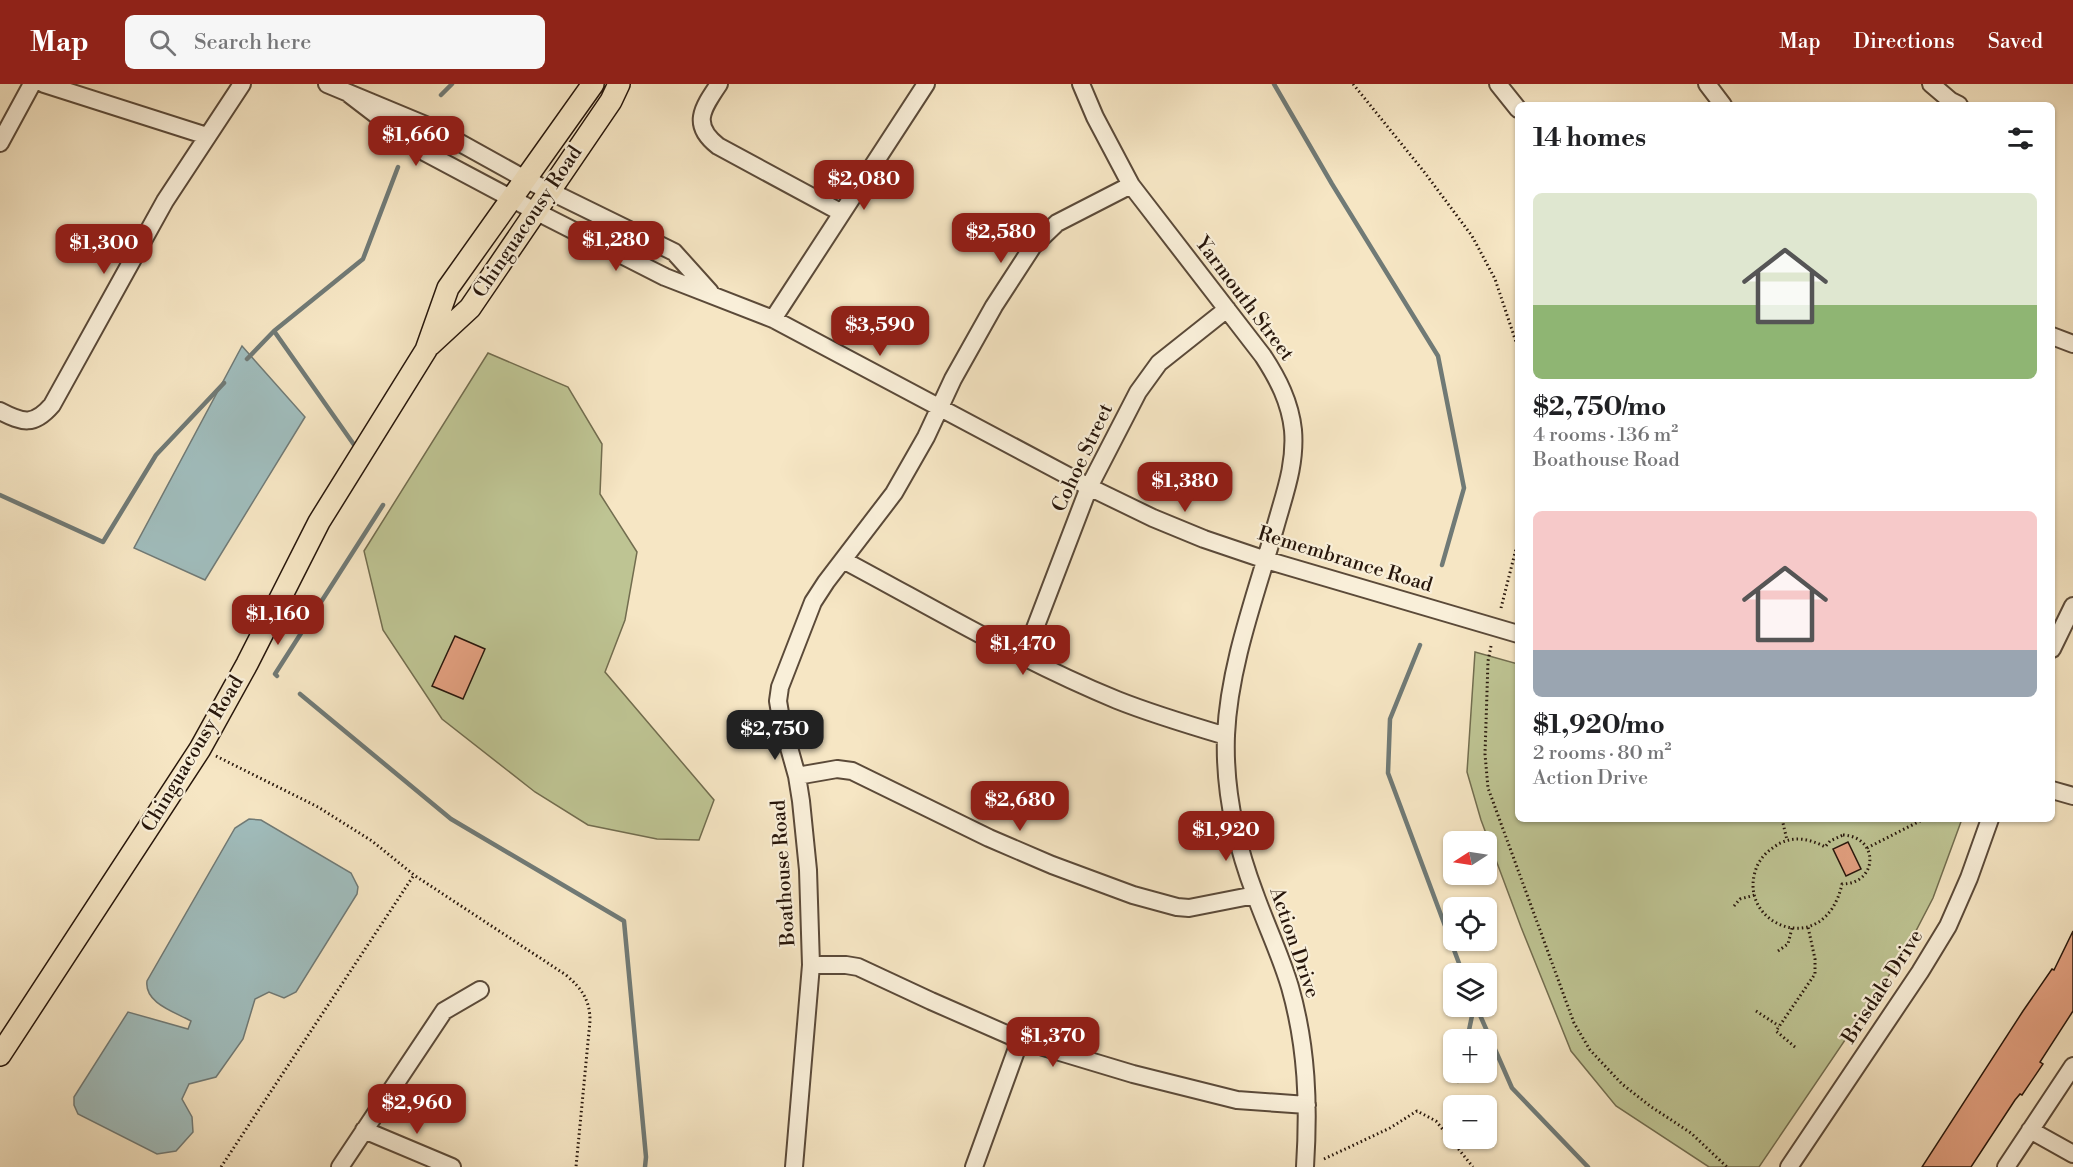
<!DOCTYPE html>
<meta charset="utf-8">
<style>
body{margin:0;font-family:"Libre Bodoni",serif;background:#f6f6f6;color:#202124;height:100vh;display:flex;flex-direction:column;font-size:22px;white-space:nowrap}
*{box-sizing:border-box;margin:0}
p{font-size:20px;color:#757577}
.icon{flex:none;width:33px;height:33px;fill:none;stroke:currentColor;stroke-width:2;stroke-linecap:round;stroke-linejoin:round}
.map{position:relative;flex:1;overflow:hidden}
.side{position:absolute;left:1515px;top:18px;width:540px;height:720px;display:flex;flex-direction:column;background:#fff;border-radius:9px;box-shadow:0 2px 4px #0004}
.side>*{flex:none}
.needle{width:39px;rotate:258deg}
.controls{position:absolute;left:1443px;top:747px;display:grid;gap:12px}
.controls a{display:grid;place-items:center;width:54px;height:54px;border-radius:9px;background:#fff;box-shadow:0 2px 4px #0004;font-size:30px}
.price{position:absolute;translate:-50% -51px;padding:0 14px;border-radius:12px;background:#8f2418;color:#fff;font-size:20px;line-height:39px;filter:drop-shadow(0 2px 3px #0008)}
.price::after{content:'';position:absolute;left:50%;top:36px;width:18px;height:14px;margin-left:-9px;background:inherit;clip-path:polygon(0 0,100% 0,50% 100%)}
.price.selected{background:#222;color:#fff}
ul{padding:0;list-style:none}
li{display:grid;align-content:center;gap:12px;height:318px;padding:0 18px}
li span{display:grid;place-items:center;height:186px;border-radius:9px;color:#555}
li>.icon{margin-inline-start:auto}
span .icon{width:108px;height:108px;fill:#fffc;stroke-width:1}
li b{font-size:26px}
h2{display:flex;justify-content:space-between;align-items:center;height:72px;padding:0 18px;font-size:26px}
header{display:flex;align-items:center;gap:36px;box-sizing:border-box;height:84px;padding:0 30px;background:#8f2418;color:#fff}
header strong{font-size:28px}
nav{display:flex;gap:33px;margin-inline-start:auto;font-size:21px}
.search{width:420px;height:54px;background:#f6f6f6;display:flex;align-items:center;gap:15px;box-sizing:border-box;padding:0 21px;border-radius:9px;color:#757577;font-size:22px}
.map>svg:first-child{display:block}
</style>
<header>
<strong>Map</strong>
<div class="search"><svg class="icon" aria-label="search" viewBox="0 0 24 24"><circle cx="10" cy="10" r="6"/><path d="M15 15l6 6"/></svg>Search here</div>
<nav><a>Map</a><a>Directions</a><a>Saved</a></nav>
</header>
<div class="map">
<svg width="2073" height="1083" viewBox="0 0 2073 1083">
<rect width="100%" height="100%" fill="#f6e6c4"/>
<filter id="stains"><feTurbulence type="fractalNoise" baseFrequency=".00333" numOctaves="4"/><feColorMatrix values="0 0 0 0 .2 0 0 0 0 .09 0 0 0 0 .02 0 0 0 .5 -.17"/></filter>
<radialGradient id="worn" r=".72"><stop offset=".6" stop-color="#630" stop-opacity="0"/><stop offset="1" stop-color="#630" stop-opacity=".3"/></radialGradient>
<path fill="#bec493" stroke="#726d4f" stroke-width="1.5" d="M488 269 568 303 602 360 600 410 637 468 625 536 605 588 714 716 699 756 657 755 588 741 535 708 442 635 383 546 364 467Z
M1475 568 1518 580V735H1962L1933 814 1906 866 1759 1083H1709L1616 1022 1571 967 1521 843 1481 736 1467 688Z"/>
<path fill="#a0bdbd" stroke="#707a76" stroke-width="1.5" d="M242 262 305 333 205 496 134 464Z
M249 735 261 736 351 789 358 803 357 810 296 908 284 914 269 908 255 915 243 955 216 993 189 1000 182 1015 192 1033 193 1048 176 1067 157 1070 78 1030 74 1021V1013L128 928 188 945 191 937C175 928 144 919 147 897L235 744Z"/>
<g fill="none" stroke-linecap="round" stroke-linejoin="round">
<path stroke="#707a76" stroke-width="4.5" d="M1274 0 1332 100 1438 272 1464 404 1442 481
M441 11 452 0
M274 247 357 365
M247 275 274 247 363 175 398 83
M0 411 103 458 156 371 224 299
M1420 561 1390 635 1388 689 1463 890
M277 592 275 590 383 421
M300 610 451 735 624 837 646 1073 645 1083
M1476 922 1512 1004 1588 1083
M1467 956 1474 922
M1458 997 1460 988"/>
</g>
<path fill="#e3a080" stroke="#27160b" stroke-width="1.5" d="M455 552 485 565 463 615 432 602Z
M1848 758 1861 785 1846 792 1833 765Z
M2073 847V927L2040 978 2043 980 2022 1011 2020 1010 2015 1016 1971 1083H1922L2023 927 2052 885 2054 886Z"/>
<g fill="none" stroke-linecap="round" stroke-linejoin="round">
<defs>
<path id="minor" d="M44 0 207 52
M327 0 435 45 525 95 674 168 710 208
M719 0C702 25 691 41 718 62L842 129
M1081 0 1095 33 1131 101 1263 272C1278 295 1290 318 1293 346 1296 381 1284 411 1275 444 1256 510 1229 582 1226 651 1224 705 1236 760 1255 810 1266 841 1281 872 1290 903 1307 963 1309 1021 1305 1083
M1498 0 1518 25
M1707 0 1723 21
M1931 0 1951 17 1959 21
M349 10 426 69 535 127 665 193 773 235 1089 403 1153 434 1204 455 1266 476 1518 550
M0 59 32 0
M773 235 926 0
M2052 252 2073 260
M0 327C23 339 34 342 52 321L165 117 242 0
M843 476C933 524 1022 577 1117 616 1152 630 1189 641 1226 652
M2052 565 2073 522
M1024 573 1089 403 1138 308 1159 279 1227 225
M797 692 837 685 852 687 989 754 1052 781 1133 811 1177 823 1189 824 1255 811
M2052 706 2073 712
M811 881H846L858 883 931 917 1020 956 1133 990 1237 1016 1307 1021
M364 1046 452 1083
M2030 1046 2073 1070
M340 1083 444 927 480 906
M794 1083 811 881 808 786 801 717 797 692 781 635 778 617 780 603 813 518 826 498 894 409 926 353 953 295 994 222 1033 162 1057 139 1131 101
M974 1083 1020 956
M1789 1083 1920 888 1948 842 1969 794 1990 735
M2006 1083 2073 982"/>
<path id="major" d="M430 261 470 224 611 17 619 0
M0 971 200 665 247 580 319 438 426 266 448 204 593 0"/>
</defs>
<use href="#minor" stroke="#5b4a39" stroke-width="20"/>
<use href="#major" stroke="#27160b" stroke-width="24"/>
<path stroke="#27160b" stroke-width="3" stroke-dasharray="1.5 3" stroke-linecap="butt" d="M1353 0 1425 89 1472 152 1495 195 1518 264
M1501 524 1518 457
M1491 562 1488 577 1485 670 1488 704 1574 939 1590 966 1622 1000 1650 1022 1691 1049 1727 1083
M216 672 318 723 372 757 414 791 566 891C582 905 590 916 590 937L576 1083
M1782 735 1787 756
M1843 751C1880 753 1878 800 1842 800 1825 876 1739 842 1755 788 1758 777 1765 769 1774 763 1790 751 1809 754 1825 763L1830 757Z
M1867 764 1924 735
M1734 822 1740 815 1755 811
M1778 867 1788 860 1792 844
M1756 927 1779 942
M1795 963 1776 947 1815 890V875L1808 843
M1324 1075 1390 1044 1417 1027 1436 1037 1473 1083
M221 1083 414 791"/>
<use href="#minor" stroke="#f9efd9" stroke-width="16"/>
<use href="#major" stroke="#f6e6c4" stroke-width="21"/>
</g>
<g text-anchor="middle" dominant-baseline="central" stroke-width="4.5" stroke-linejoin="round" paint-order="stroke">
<g font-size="20" fill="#27160b" stroke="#f9efd9">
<text transform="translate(528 138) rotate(-56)">Chinguacousy Road</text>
<text transform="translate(1244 215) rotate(53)">Yarmouth Street</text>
<text transform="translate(1083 374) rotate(-65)">Cohoe Street</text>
<text transform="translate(1345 476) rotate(17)">Remembrance Road</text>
<text transform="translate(193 670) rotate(-59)">Chinguacousy Road</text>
<text transform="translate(784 789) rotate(-94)">Boathouse Road</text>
<text transform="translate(1294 859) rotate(71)">Action Drive</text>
<text transform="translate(1883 903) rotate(-57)">Brisdale Drive</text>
</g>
</g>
<rect width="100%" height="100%" filter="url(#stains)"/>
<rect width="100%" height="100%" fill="url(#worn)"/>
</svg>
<div class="controls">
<a><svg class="needle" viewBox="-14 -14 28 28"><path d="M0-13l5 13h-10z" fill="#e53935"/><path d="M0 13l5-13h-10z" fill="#757577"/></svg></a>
<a><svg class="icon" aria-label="locate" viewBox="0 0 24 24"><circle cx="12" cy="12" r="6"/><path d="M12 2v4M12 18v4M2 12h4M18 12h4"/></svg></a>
<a><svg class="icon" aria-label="layers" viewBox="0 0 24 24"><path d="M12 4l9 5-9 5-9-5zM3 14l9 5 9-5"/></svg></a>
<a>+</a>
<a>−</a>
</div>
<b class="price" style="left:416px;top:83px">$1,660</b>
<b class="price" style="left:864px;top:127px">$2,080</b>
<b class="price" style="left:1001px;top:180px">$2,580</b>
<b class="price" style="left:616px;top:188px">$1,280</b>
<b class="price" style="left:104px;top:191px">$1,300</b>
<b class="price" style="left:880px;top:273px">$3,590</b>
<b class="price" style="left:1185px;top:429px">$1,380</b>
<b class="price" style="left:278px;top:562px">$1,160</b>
<b class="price" style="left:1023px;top:592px">$1,470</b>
<b class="price selected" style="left:775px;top:677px">$2,750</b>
<b class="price" style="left:1020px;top:748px">$2,680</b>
<b class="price" style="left:1226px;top:778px">$1,920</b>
<b class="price" style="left:1053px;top:984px">$1,370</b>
<b class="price" style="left:417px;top:1051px">$2,960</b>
<section class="side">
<h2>14 homes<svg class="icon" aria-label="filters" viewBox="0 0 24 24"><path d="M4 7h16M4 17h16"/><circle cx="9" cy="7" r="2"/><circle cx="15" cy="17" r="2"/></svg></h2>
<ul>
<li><span style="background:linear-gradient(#dfe7d0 60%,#8fb573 0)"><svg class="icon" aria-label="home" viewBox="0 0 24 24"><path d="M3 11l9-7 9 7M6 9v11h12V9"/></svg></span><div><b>$2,750/mo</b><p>4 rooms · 136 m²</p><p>Boathouse Road</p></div></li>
<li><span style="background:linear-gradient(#f6c9c9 75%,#9aa5b1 0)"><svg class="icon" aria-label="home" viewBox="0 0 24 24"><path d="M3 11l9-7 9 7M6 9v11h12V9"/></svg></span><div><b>$1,920/mo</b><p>2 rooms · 80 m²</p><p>Action Drive</p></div></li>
</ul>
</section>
</div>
